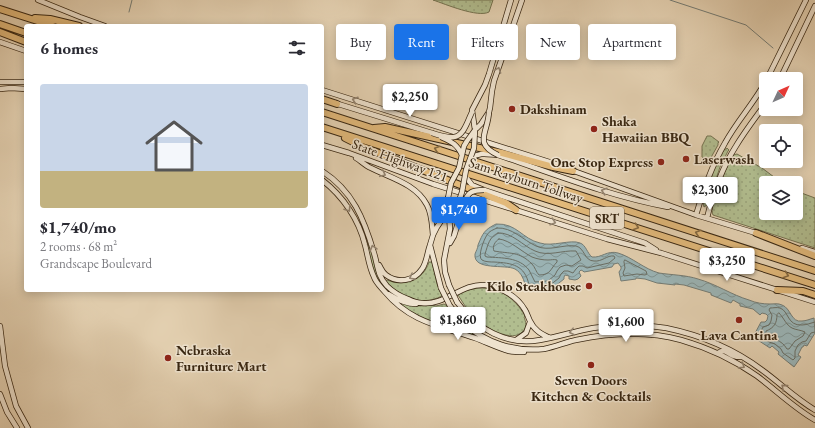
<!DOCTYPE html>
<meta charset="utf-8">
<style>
body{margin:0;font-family:"EB Garamond",serif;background:#f7f7f7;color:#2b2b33;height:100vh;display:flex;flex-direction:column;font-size:15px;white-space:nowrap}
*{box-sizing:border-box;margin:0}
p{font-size:13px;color:#7c7c81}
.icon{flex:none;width:22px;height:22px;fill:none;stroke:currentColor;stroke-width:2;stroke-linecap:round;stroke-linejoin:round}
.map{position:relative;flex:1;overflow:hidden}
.sheet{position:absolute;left:24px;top:24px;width:300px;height:268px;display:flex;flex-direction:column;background:#fff;border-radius:4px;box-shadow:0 2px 10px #0003}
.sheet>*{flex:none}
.top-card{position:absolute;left:336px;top:24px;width:380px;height:36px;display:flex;gap:8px}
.needle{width:26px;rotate:46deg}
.controls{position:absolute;left:759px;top:72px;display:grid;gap:8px}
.controls a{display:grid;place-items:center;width:44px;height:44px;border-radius:4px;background:#fff;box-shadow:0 2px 10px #0003;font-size:20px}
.price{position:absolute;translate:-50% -34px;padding:0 9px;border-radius:4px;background:#fff;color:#222;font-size:13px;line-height:26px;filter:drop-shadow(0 1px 2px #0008)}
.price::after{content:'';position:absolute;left:50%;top:24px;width:12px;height:9px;margin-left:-6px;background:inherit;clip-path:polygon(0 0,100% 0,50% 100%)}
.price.active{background:#1a73e8;color:#fff}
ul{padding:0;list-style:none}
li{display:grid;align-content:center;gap:8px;height:212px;padding:0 16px}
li+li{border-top:1px solid #e1e1e2}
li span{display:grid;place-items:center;height:124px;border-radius:4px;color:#555}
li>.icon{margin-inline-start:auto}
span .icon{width:72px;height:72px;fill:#fffc;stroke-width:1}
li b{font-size:17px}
h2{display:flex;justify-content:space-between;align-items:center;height:48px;padding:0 16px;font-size:17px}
.chip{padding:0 14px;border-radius:4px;background:#fff;box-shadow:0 2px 10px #0003;font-size:14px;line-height:36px}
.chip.active{background:#1a73e8;color:#fff}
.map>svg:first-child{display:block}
</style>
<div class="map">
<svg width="815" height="428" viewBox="0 0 815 428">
<defs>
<pattern id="grass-dots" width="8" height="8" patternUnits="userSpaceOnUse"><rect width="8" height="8" fill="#b1bd8f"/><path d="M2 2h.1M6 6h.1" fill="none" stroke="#99a27a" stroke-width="1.8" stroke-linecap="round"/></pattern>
<pattern id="water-waves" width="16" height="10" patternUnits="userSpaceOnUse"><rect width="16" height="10" fill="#9bb5b7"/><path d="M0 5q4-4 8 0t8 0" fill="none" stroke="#7f9393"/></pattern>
</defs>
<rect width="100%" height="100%" fill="#e5d2b3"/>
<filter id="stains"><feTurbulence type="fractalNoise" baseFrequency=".005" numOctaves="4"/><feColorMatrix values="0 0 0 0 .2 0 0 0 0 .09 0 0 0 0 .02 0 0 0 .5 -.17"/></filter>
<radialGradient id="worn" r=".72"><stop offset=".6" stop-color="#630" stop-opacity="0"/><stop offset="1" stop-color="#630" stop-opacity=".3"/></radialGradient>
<path fill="url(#grass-dots)" stroke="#757250" d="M433 0H493L489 12C478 18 445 4 433 0Z
M707 136H711L719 142 718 143V145L709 161 704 159 702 157V146Z
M727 148 729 150 728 151 720 167 709 201 707 205 704 207C700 194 717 162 724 150Z
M737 154 762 168 782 183H766V213H796V191L815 198V248L713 215C708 207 727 167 732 157L733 155Z
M366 242H367L372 253 380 278 404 301C399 298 392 295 387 291 373 279 371 259 366 242Z
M429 262H432L437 284 442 296C419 307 402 297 385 281L387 280C404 287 423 281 429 262Z
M478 288C500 288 514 297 525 316L524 317C526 322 527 327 523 331 513 344 485 327 475 319 472 316 469 313 466 310L467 309 458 295 464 291Z
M398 301 420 306 432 305 436 306 444 304 446 305 462 325 473 333 472 336 418 317 397 302Z"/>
<path fill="url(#water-waves)" stroke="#747c75" d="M496 224C517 223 522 239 540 243 552 247 571 239 580 243 586 245 587 253 592 257 602 258 607 250 618 253 632 257 644 269 659 273 672 275 686 275 698 279 716 284 732 295 749 300 756 303 763 304 770 304 774 304 778 303 782 305 791 308 791 323 802 321 806 321 810 319 814 318L815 333 807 346 804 345 803 347H802L798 355 801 357 794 367 778 354 779 352 772 346 770 348 753 337 761 322H765L767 320 768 316 766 314 762 313 760 315 753 309 740 306V304L733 300 731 303 711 295V293L684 285 675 284V285L657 283 645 279 636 278V279L621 281 619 272 621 269V267L618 263 614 264 612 267 584 272 583 271 581 270 579 272 581 276 578 279 575 280 569 279V276L565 275 564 277V279L549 291C538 287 537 296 526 288 524 280 522 273 515 269 505 264 473 271 475 254 476 251 478 248 478 245 483 233 484 230 496 224Z"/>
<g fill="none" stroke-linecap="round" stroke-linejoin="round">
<path stroke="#6a6e64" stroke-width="1" d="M497 228C512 227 523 240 536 246 549 252 563 244 576 246 585 248 584 261 594 261 602 262 607 255 614 256L615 258 609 263 587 268 583 266H579L576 269 573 273 568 271H564L561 274 559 278 549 286 532 287 529 285C525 265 512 263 494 262 491 262 485 262 482 260 477 257 484 239 487 235 489 231 493 230 497 228Z
M498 233C512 232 523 246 535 251 548 257 562 250 576 251L581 260 572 266 566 265 560 267 557 271 555 275 548 281 535 282C533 278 531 274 529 270 519 257 502 258 487 257L485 256V254C488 245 489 237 498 233Z
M499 239C510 240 522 252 532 257 537 259 543 260 548 260 551 260 554 259 557 260V262C550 269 551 275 539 275 536 272 535 267 532 264 519 251 510 254 494 251 492 247 495 241 499 239Z
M625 260 646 271 647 274 645 275 637 274 624 276 623 273 625 268 624 262Z
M779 313C784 318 786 325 792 328 796 330 801 330 805 332L803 336 795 341 789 349H787C781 339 773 340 766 333V331C774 328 777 323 777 315Z
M815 322C811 323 806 325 802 325 787 326 789 311 780 308 777 307 773 308 770 308L769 310 772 315 771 321 769 325 763 327 759 335 769 342 775 344 781 349 783 353 793 360 795 358V351L798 345 802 342 806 341 811 333 815 332"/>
<path stroke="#747c75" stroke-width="1" d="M670 0 746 25 773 48
M129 12 132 0"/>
<defs>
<path id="secondary" d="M38 0 80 17 105 26
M0 42 26 51
M767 79 806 0
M780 79 815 6
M0 82H26
M0 89 11 88 26 89
M322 90 562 166
M335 103 432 133
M475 130 481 124 489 112 490 108 492 91 494 81 522 0
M475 130 472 110 485 85 489 74 511 0
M322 145 349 153 433 184 607 239 661 253 815 302
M356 158C361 161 366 166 371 168 391 178 416 184 427 205 432 214 432 225 433 235
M470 158C481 152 486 154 498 155 554 174 609 196 668 207
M571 170 696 215 759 234
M322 171C353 191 364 219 374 253 378 266 377 275 387 286 393 292 400 296 408 299 412 301 417 303 422 303 444 306 462 283 485 285 501 287 517 296 525 310 527 313 528 317 530 321 534 330 541 334 550 338
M465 176 472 185 484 190 645 243 656 250
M322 180C343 196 359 220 365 245 368 256 369 267 374 277 376 283 381 287 385 292 410 322 440 326 475 338 486 342 498 348 509 351 514 352 520 352 524 352
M448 198 450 229 444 260 445 272 449 285
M696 215C704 189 711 167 725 143 737 121 754 103 766 81
M707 218C713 193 722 168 736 146 745 131 756 117 766 103
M450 243 454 236 464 203
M802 248 815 252
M379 265C381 268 382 272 386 275 398 284 414 281 422 269 427 262 427 253 430 245
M441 288 430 245 433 235 437 227 443 218 454 207 459 201
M388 294C396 299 406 304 416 304
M457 302C476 329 507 346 540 340 558 337 575 331 593 328 617 324 643 324 666 328 700 335 734 349 762 370 780 383 796 399 815 410
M450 306C455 312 459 318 464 323 485 343 515 352 544 349 555 347 566 342 576 340 610 333 648 331 681 340 709 348 734 360 757 376 777 391 794 408 815 420
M0 326 5 366 16 406 28 428
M516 340 526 333 530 322
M718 353C725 348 727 354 734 356 736 357 739 357 741 357
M0 394 7 412 17 428"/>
<path id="highway" d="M0 9 53 26
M35 18 50 19 79 26
M0 24 26 33
M0 32 26 42
M322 99 337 104
M322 112 815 271
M322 127 815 285
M374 128 385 127 502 153 553 167 573 171
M345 138 361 146 506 203 516 210
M756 233 815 256
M777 290 803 291 815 295"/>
</defs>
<use href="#secondary" stroke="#392712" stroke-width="6"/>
<use href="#highway" stroke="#392712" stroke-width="8"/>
<use href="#secondary" stroke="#eee2ce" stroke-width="4.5"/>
<use href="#highway" stroke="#e2b97a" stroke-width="6"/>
<defs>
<path id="secondary-bridge" d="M489 112C488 133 473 143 498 155
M432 133C438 135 448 138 454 137 464 136 468 120 472 112
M441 137C452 142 457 144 462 155
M448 198 451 183 459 168 464 146 467 141 475 130
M459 201 462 192 466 170 474 148 475 130
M464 203C468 192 472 190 484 190
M449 285 457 302
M441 288 450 306"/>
</defs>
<use href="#secondary-bridge" stroke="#392712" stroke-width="6" stroke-linecap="butt"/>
<use href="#secondary-bridge" stroke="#eee2ce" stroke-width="4.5"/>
</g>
<defs><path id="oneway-chevron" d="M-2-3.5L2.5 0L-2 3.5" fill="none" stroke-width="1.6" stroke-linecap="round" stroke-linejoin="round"/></defs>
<g stroke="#948470">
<use href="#oneway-chevron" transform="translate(498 70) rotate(-70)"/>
<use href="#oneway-chevron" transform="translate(355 100) rotate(-162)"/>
<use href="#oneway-chevron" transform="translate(383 174) rotate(25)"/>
<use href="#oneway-chevron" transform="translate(604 191) rotate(-162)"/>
<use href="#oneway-chevron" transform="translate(348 209) rotate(57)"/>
<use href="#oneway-chevron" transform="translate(553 222) rotate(18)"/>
<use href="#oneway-chevron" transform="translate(373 248) rotate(-106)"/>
<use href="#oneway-chevron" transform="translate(412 277) rotate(152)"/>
<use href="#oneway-chevron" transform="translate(572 332) rotate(166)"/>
<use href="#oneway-chevron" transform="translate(742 366) rotate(32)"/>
<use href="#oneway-chevron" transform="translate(784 387) rotate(-140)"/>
</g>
<g stroke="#856941">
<use href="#oneway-chevron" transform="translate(437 149) rotate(-162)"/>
<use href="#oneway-chevron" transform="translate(636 227) rotate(18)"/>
<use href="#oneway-chevron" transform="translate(698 233) rotate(-162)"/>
<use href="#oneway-chevron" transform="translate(786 275) rotate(18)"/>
</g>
<g fill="#8f2418" stroke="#eee2ce" stroke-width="1.5">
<circle cx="512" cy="109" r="4"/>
<circle cx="594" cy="129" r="4"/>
<circle cx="686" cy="159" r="4"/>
<circle cx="661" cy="162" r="4"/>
<circle cx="589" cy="286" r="4"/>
<circle cx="739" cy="320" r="4"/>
<circle cx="168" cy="358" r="4"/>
<circle cx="591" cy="365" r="4"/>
</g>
<g text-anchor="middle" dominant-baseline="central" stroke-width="3" stroke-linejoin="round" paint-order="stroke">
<rect fill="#eee2ce" stroke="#6f5f4a" stroke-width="1" x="590" y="207" width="34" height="22" rx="3"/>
<g font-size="13" font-weight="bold" fill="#392712">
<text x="607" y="218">SRT</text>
</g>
<g font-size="14" font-weight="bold" fill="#392712" stroke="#eee2ce" text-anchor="start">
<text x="520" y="109">Dakshinam</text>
<text x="602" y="121">Shaka<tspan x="602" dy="16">Hawaiian BBQ</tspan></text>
<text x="694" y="159">Laserwash</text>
<text x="653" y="162" text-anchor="end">One Stop Express</text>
<text x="581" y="286" text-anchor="end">Kilo Steakhouse</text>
<text x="739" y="335" text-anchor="middle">Lava Cantina</text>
<text x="176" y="350">Nebraska<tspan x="176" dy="16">Furniture Mart</tspan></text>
<text x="591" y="380" text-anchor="middle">Seven Doors<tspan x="591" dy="16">Kitchen &amp; Cocktails</tspan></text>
</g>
<g font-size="14" fill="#392712" stroke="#eee2ce">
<text transform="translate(400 160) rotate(20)">State Highway 121</text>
<text transform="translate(526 180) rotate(18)">Sam Rayburn Tollway</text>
</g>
</g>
<rect width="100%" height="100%" filter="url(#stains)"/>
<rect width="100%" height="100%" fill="url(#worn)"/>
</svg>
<div class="controls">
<a><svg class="needle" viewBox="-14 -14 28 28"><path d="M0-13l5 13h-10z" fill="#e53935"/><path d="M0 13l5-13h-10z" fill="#7c7c81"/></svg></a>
<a><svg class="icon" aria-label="locate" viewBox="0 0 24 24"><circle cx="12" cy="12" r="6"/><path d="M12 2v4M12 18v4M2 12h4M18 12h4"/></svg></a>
<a><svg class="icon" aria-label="layers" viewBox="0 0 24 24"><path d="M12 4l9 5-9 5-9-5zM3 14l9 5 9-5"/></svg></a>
</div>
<b class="price" style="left:410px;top:118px">$2,250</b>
<b class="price" style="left:710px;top:211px">$2,300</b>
<b class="price active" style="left:459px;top:231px">$1,740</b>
<b class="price" style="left:727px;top:282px">$3,250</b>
<b class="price" style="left:458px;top:341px">$1,860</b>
<b class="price" style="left:626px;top:343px">$1,600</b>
<div class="top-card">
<a class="chip">Buy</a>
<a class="chip active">Rent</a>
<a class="chip">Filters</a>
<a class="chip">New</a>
<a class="chip">Apartment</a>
</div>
<section class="sheet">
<h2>6 homes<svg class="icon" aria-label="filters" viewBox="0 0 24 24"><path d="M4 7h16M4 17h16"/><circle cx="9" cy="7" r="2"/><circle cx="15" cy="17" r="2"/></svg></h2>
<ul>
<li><span style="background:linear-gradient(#c9d6e8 70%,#c2b280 0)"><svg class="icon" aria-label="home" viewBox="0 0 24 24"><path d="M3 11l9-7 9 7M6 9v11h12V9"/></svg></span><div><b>$1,740/mo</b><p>2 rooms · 68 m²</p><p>Grandscape Boulevard</p></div></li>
</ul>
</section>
</div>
